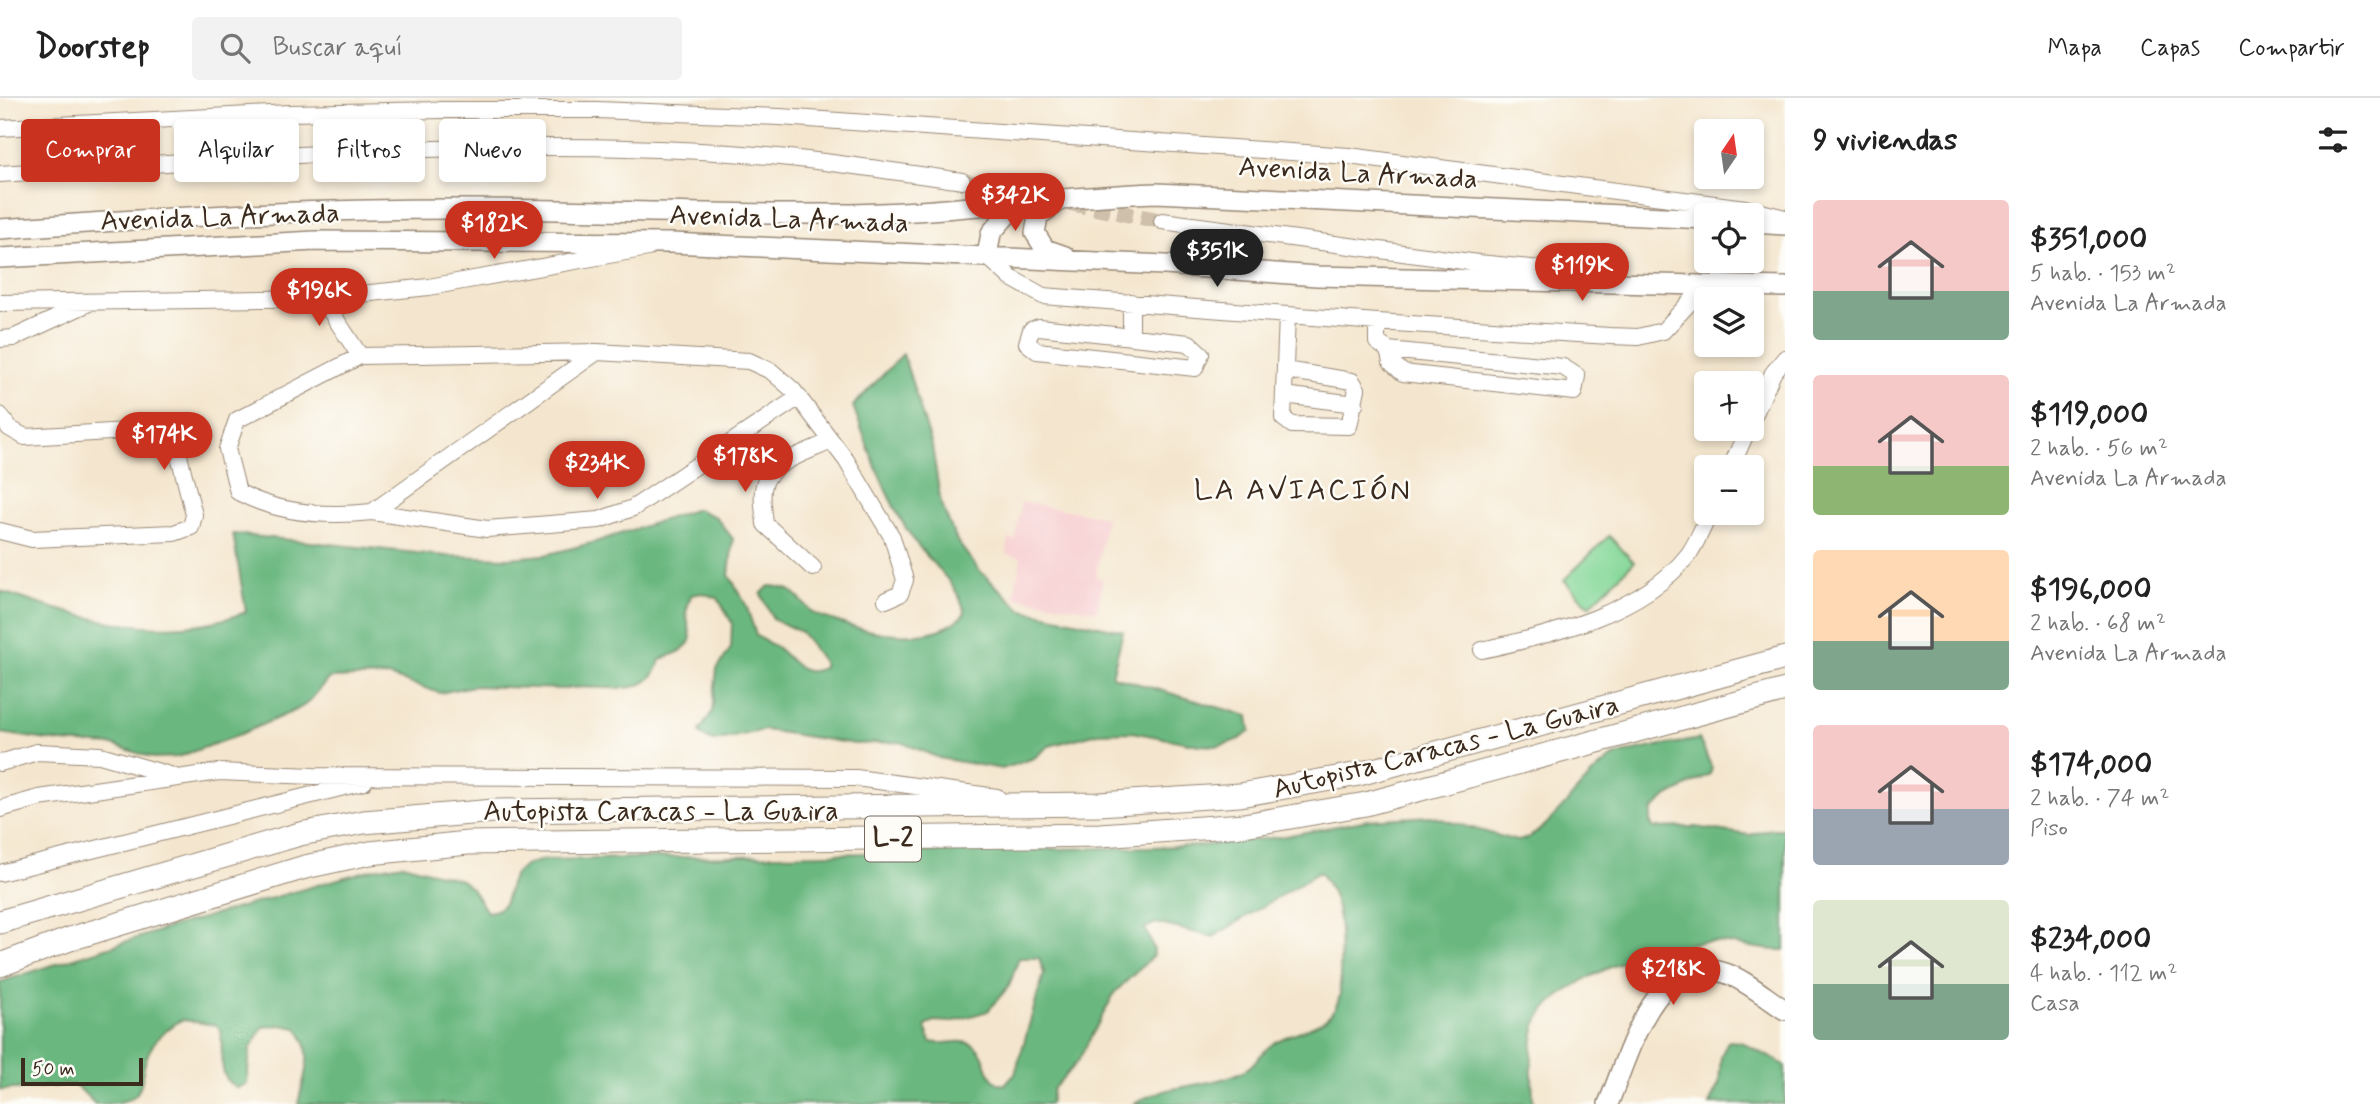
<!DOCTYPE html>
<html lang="es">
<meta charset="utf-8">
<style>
body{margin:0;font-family:Mynerve,sans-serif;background:#f2f2f2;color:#222;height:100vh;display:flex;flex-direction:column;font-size:26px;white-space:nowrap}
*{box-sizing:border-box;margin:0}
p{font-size:23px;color:#767676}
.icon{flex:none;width:38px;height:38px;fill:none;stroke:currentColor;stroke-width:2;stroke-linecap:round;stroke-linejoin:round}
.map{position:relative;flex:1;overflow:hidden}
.drawer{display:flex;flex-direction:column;background:#fff;width:595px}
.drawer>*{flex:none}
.hud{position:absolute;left:21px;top:21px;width:665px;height:63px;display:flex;gap:14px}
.needle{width:46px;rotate:13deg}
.controls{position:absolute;left:1694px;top:21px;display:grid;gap:14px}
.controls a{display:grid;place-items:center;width:70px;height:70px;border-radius:7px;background:#fff;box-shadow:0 4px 10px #0003;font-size:35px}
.scale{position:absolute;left:21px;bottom:18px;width:122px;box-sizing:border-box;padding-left:7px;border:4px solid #3b2a1e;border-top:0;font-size:19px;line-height:24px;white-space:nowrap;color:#3b2a1e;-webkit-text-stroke:5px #fdfcf7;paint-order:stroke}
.price{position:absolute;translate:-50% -60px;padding:0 16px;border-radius:24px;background:#c8321e;color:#fff;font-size:23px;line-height:46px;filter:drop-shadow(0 2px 4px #0008)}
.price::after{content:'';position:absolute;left:50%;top:42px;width:21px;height:16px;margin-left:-10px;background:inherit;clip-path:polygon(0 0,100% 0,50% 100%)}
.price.current{background:#222;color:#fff}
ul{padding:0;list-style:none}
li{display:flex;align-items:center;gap:21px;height:175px;padding:0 28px}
li span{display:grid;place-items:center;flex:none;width:196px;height:140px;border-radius:7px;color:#555}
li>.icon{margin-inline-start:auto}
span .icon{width:84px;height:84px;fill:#fffc;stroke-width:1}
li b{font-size:30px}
h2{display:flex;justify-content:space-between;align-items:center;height:84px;padding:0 28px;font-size:30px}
.chip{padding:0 24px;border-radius:7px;background:#fff;box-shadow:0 4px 10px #0003;font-size:24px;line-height:63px}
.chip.current{background:#c8321e;color:#fff}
header{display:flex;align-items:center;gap:42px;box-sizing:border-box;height:98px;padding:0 35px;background:#fff;border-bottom:2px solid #e0e0e0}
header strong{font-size:33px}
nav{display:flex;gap:38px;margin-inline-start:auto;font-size:24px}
.search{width:490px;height:63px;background:#f2f2f2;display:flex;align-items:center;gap:18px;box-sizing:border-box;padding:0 24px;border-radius:7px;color:#767676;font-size:26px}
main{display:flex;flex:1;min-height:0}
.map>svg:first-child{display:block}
</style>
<header>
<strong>Doorstep</strong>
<div class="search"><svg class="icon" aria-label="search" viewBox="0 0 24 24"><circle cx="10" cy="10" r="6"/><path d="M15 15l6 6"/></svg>Buscar aquí</div>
<nav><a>Mapa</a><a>Capas</a><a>Compartir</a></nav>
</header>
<main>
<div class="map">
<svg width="1785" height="1006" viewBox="0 0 1785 1006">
<rect width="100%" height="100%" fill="#fdfcf7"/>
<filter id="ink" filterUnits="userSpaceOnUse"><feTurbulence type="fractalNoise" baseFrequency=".0143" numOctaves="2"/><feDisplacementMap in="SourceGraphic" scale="14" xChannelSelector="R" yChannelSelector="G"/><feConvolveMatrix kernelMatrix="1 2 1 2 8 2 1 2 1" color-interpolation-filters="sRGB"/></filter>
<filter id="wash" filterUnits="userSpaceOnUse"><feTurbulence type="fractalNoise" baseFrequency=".00686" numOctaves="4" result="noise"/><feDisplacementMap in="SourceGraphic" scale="28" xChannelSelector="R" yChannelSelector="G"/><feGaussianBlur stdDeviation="1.57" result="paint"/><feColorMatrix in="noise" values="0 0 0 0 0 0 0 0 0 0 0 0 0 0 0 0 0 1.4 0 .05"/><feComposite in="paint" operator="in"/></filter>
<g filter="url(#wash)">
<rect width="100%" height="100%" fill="#f4e6ce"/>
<path fill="#f7cfd1" d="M1021 404 1106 419 1096 479 1103 481 1097 513 1014 499 1021 459 1006 456 1009 441 1015 442Z"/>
<path fill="#84d798" stroke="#60805b" stroke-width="2" d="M1609 438 1634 464 1589 508 1564 482Z"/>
<path fill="#6bb880" stroke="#53714f" stroke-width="2" fill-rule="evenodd" d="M903 256 932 348 941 406 957 443 979 472 1022 512 1123 533 1112 578 1248 618 1250 633 1240 641 1219 648 1199 647 1132 634 1098 635 1049 648 1034 660 1002 671 939 660 901 644 855 646 765 632 714 643 703 639 699 634 712 614 717 571 731 550 732 525 718 500 702 495 691 497 686 514 691 540 689 545 681 553 660 562C649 607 595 583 565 591L473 588 440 595 388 578 329 580 308 605 296 612 236 638 178 659 153 660 113 647 61 644 0 635V493C77 520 166 546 246 514L233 436 446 458 508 460 545 457 592 445 697 411 716 419 733 441 729 477 746 507 756 537C762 543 769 544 776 549 793 561 799 581 823 570V564L801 534 773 521 761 496 769 488C797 489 795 499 812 514 817 518 826 520 832 522 869 536 936 549 965 515 959 486 929 464 913 441 885 400 870 354 853 308Z
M1699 641 1712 670 1710 676 1668 698 1652 712 1650 724 1653 730 1696 729 1750 737 1771 731H1785V852C1761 853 1740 846 1716 844 1671 841 1547 882 1535 931 1529 954 1533 982 1533 1006H1134C1164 986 1200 990 1232 978 1258 969 1256 957 1274 945 1299 929 1333 931 1340 897 1339 856 1348 806 1319 774L1213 839 1156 825 1145 830 1154 852 1153 858 1115 894 1078 963 1053 991 1050 1006H298C304 978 316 954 297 930L281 927 263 929 250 951 247 986 237 990C215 981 225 950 220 931L215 927 184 922 179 923C171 929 160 936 154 945 130 980 161 1006 95 1006L78 989 72 987 0 992V884L168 830 373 771 403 766 461 782 472 791 487 814C524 810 489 772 544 762L1197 748 1280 739 1368 722 1431 718 1517 743C1548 740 1584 674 1614 659 1633 650 1677 646 1699 641ZM1019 860H1039L1044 875 1015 976 1004 987C983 983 990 959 975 948 962 939 945 948 931 944L925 929 934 923 951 924 988 913 1009 888Z
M1728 943 1741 944 1785 967V1006H1709L1719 986 1721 958Z"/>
</g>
<g filter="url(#ink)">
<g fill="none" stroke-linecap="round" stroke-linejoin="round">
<path stroke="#cfc0ab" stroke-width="16" stroke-dasharray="16 8" stroke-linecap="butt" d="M962 83 1038 98
M1070 105 1162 123"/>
<defs>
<path id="minor" d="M0 30 290 15 442 12H597L780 19 1349 58 1745 110 1785 120
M0 76C243 61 487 38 730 55 808 60 885 72 962 83
M1162 123 1478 165 1604 177
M987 158 1011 180 1043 198 1377 224 1610 238 1638 239 1663 233 1692 202 1717 187
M322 200 360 258
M1131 204V238
M0 205 322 200 429 189 648 150
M1377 224V244L1388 252 1563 269 1577 278 1574 294 1403 275 1391 264 1388 252
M1039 229 1189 245 1201 256 1195 270 1037 253 1027 245 1031 232Z
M0 241 13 240 91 204
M597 254 372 414C325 419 279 416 238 394L227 351 237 322 360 258 597 254 749 263 771 273 793 292 846 362 892 439 905 482 900 496 886 502
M1285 272 1352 283 1357 291 1349 328 1292 327 1283 320 1287 217
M1284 297 1355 306
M0 317 9 330 25 339 145 332 174 338 194 417 191 429 174 435 32 441 0 433
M1752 322 1773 275 1785 260
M1731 369 1748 331
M372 414 487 431 599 422 633 410 799 299
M813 470 765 426C764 413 759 392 767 380 778 362 813 352 831 343
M1482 552C1551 537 1643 515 1688 457 1697 445 1703 428 1710 415
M0 665 37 654 100 657 173 678
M0 711 39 700 219 674 314 678 856 680 997 699
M0 775 364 684"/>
<path id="major" d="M1061 102 1038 118 1035 135 1045 151 1065 158
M1752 125 1785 127
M0 131C153 120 306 111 459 111 583 111 707 117 831 116 939 116 1047 99 1156 95L1706 121
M987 158 991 135 1019 103
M0 160 315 143 671 145 1165 167 1317 178 1785 189
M1608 1006C1628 960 1654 850 1725 875 1746 882 1766 900 1785 912"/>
<path id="highway" d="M0 824 300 736 364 724 494 713 1099 706 1240 697 1359 676 1785 560
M0 867 70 841 305 769 370 755 468 745 1100 737 1244 727 1366 706 1785 592"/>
</defs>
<use href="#minor" stroke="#988876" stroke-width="18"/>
<use href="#major" stroke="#988876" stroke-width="22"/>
<use href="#highway" stroke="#988876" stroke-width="25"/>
<use href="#minor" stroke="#fff" stroke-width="16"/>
<use href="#major" stroke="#fff" stroke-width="19"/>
<use href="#highway" stroke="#fff" stroke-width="23"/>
</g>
</g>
<g text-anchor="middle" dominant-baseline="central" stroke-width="5" stroke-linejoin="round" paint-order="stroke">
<rect fill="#fdfcf7" stroke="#75695f" stroke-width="2" x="865" y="718.5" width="56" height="45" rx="5"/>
<g font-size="26" font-weight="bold" fill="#3b2a1e">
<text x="893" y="741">L-2</text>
</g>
<g font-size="28" fill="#3b2a1e" stroke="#fdfcf7">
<text transform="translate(1358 76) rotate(3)">Avenida La Armada</text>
<text transform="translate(220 120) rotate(-2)">Avenida La Armada</text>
<text transform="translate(789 122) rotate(2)">Avenida La Armada</text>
<text transform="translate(1446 650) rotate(-14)">Autopista Caracas - La Guaira</text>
<text x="661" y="714">Autopista Caracas - La Guaira</text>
</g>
<g font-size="30" letter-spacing="2" fill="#3b2a1e" stroke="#fdfcf7">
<text x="1303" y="392">LA AVIACIÓN</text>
</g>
</g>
</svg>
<div class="controls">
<a><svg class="needle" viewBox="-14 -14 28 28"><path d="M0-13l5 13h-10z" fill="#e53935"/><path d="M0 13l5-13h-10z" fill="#767676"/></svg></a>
<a><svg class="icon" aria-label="locate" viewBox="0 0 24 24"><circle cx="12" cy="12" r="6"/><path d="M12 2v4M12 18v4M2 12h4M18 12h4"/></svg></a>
<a><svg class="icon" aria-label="layers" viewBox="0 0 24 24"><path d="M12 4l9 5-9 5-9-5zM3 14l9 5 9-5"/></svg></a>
<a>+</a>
<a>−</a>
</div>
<div class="scale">50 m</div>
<b class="price" style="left:1015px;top:135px">$342K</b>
<b class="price" style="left:494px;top:163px">$182K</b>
<b class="price current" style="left:1217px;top:191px">$351K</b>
<b class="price" style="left:1582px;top:205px">$119K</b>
<b class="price" style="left:319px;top:230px">$196K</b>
<b class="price" style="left:164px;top:374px">$174K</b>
<b class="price" style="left:745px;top:396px">$178K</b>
<b class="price" style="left:597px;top:403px">$234K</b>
<b class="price" style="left:1673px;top:909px">$218K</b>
<div class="hud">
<a class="chip current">Comprar</a>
<a class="chip">Alquilar</a>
<a class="chip">Filtros</a>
<a class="chip">Nuevo</a>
</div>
</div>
<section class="drawer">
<h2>9 viviendas<svg class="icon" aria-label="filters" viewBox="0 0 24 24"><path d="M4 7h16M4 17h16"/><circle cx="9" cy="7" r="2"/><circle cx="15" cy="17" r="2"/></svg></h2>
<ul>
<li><span style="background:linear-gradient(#f6c9c9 65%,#7fa58c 0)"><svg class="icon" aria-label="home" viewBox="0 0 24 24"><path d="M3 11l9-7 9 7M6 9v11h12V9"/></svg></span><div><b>$351,000</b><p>5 hab. · 153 m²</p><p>Avenida La Armada</p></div></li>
<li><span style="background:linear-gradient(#f6c9c9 65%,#8fb573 0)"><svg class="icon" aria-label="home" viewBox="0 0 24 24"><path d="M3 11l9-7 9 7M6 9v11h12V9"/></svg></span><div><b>$119,000</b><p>2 hab. · 56 m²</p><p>Avenida La Armada</p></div></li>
<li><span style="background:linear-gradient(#ffd9b3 65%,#7fa58c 0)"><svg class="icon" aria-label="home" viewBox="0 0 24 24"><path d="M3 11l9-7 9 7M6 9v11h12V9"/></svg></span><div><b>$196,000</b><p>2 hab. · 68 m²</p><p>Avenida La Armada</p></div></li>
<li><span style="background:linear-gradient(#f6c9c9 60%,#9aa5b1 0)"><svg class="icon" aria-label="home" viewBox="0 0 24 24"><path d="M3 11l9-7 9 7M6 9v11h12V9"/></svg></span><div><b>$174,000</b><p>2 hab. · 74 m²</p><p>Piso</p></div></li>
<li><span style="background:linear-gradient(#dfe7d0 60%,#7fa58c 0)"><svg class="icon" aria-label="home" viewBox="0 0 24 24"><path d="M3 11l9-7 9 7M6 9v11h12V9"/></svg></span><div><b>$234,000</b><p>4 hab. · 112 m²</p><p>Casa</p></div></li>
</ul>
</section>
</main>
